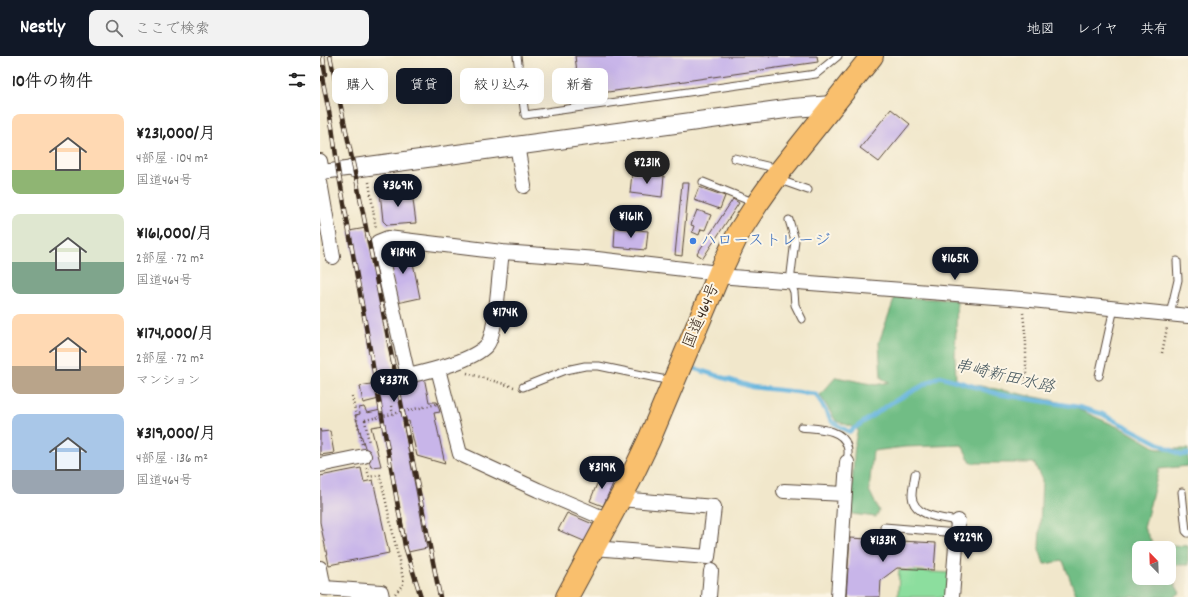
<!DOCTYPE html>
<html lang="ja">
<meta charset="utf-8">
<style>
body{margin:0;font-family:Dekko,"Klee One",sans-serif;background:#f2f2f2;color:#222;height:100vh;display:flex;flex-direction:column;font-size:15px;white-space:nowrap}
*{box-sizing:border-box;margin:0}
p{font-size:13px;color:#767676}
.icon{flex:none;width:22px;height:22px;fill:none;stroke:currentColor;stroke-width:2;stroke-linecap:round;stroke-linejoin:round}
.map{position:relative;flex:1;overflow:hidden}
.sheet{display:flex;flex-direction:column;background:#fff;width:320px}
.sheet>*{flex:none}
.guide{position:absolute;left:12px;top:12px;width:380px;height:36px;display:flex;gap:8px}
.needle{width:26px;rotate:337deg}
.fabs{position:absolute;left:812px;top:485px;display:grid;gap:8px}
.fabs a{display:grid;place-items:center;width:44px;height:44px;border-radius:8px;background:#fff;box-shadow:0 4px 16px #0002;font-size:20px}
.price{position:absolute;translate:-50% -34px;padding:0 9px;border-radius:14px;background:#111827;color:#fff;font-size:13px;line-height:26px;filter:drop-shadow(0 1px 2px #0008)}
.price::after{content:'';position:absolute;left:50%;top:24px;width:12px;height:9px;margin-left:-6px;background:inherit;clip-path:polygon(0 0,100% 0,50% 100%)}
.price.on{background:#222;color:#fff}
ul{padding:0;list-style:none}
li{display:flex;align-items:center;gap:12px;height:100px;padding:0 12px}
li span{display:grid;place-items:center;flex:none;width:112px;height:80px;border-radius:8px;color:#555}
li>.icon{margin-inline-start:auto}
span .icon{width:48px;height:48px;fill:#fffc;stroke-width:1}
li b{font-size:17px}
h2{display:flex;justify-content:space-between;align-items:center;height:48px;padding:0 12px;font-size:17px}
.chip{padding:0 14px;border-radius:8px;background:#fff;box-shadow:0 4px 16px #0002;font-size:14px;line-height:36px}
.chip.on{background:#111827;color:#fff}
header{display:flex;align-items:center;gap:24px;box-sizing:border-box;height:56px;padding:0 20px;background:#111827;color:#fff}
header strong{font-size:19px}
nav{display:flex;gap:22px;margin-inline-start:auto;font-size:14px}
.search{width:280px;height:36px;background:#f2f2f2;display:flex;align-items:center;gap:10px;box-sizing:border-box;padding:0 14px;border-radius:8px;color:#767676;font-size:15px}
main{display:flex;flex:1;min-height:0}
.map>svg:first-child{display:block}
</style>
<header>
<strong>Nestly</strong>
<div class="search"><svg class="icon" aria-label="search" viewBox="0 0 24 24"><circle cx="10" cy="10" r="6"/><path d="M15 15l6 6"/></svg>ここで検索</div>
<nav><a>地図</a><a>レイヤ</a><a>共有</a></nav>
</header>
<main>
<section class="sheet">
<h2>10件の物件<svg class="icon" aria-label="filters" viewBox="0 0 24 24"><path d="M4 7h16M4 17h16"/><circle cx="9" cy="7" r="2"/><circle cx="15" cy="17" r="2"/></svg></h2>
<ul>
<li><span style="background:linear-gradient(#ffd9b3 70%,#8fb573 0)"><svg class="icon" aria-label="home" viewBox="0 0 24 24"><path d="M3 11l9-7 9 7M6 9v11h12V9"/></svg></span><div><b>¥231,000/月</b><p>4部屋 · 104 m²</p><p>国道464号</p></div></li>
<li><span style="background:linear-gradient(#dfe7d0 60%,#7fa58c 0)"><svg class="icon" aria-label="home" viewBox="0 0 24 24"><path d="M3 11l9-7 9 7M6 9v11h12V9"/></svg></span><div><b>¥161,000/月</b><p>2部屋 · 72 m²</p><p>国道464号</p></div></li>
<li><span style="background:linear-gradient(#ffd9b3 65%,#b9a48a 0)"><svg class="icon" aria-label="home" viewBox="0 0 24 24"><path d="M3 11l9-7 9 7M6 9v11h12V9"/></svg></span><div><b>¥174,000/月</b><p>2部屋 · 72 m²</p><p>マンション</p></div></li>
<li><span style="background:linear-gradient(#a9c7e8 70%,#9aa5b1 0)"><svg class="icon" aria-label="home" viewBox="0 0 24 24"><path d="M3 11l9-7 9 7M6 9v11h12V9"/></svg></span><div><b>¥319,000/月</b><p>4部屋 · 136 m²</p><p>国道464号</p></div></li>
</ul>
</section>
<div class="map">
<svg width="868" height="541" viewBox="0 0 868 541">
<rect width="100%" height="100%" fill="#fcf5e5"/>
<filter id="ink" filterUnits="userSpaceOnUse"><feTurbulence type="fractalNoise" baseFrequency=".025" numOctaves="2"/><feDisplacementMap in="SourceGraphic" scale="8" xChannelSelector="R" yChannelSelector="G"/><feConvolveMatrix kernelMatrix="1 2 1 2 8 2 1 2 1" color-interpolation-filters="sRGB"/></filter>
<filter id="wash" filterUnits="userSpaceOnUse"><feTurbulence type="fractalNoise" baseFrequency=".012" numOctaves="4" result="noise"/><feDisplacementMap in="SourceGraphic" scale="16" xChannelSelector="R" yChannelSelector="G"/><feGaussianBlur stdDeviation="0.9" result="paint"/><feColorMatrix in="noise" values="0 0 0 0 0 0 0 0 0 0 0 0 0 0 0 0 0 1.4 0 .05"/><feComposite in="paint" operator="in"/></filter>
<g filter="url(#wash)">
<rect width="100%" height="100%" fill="#f1e7cb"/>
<path fill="#8cde9e" stroke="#64845e" d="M579 514 629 517 627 541H578Z"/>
<path fill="#71bd85" stroke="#567452" d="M575 241 637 244 635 300 636 325 735 345 753 351 807 375 838 393H868V410L839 413 824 472 833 488 868 490V509H849V492H819V522H833L830 528 853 525 860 537 854 541H757L743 505 724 508 719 493 722 424 714 407H651L642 389 585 391 553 395 549 434 559 455 556 461 532 458 531 445 535 386 538 373 516 365 500 339 516 321 556 329 569 326 561 322 559 286Z"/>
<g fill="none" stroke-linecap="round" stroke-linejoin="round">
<path stroke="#63b4de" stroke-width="4.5" d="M376 313 432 331 496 338 512 366 529 376 571 347 620 320 678 338 758 351 782 358 861 399 868 398"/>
</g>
<g id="blocks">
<path fill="#c8b5e9" d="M255 0H497L498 6 260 40Z
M571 53 590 68 559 106 540 92Z
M312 117 344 120 342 141 310 137Z
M362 127H369L362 200 355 199Z
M379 131 405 140 400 153 374 144Z
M60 136H92L96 167 67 169 63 165Z
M413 143 419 147 383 202 377 198Z
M377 154 391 159 385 174 381 173 379 179 372 176 374 170 371 169Z
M46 172 75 326 104 321 109 346H117L120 356 114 357 125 408 97 400 89 365 83 366 107 492 88 496 64 369 51 371 61 410 51 411 35 359 40 358 39 352 44 351 47 357 61 354 59 343 43 347 40 330 56 327 29 175Z
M295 172 328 175 326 194 294 191Z
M90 192 100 242 77 247 67 196Z
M0 373 1 376 10 375 14 397 0 399Z
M41 412 44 426 53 424 69 497 9 509 0 466V420Z
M281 418 295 423 283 450 270 445Z
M247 457 275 469 266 486 238 474Z
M530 482 616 487 614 514 577 512 561 524 560 541H526Z"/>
</g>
</g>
<g filter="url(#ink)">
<use href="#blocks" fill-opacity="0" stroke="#564638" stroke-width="1"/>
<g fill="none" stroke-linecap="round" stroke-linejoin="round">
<defs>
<path id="service" d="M197 0 205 59 496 18 518 0
M414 102 459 113
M457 123 488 134
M383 126 435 147
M469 164 475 184 470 226 474 236 475 249 482 263
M850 258 858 224 857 205
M779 320 794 252
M203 331 246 314 265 310H279L351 325
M481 371C496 373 523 372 527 390 529 395 528 401 527 406
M595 418C594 425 592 433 592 440 593 461 623 462 638 465
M862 436 866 475 868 477
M564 471 637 477"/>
<path id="minor" d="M197 89 204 130
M0 105 2 116 34 112
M0 126 13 201
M182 196C179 214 177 277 167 289 153 305 109 315 88 320L58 186 68 182 182 196 277 203 390 216H400
M398 220 702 243 868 260
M118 313 140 398 218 434 288 464
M0 409 44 400
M464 435 525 438
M273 492 388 501 394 451 300 443
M0 512 4 532 61 536 62 541
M389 541 391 515
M518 541 527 406
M632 541 638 465"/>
<path id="tertiary" d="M34 112 473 52 512 49"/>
<path id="trunk" d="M247 541 310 424 329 384 400 216 419 176 437 148 461 114 552 0"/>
</defs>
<use href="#service" stroke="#564638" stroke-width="9"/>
<use href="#minor" stroke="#564638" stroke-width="16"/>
<use href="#tertiary" stroke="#564638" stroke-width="20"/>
<use href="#trunk" stroke="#564638" stroke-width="24"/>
<path stroke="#564638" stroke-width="2.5" stroke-dasharray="1 3" stroke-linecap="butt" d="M49 126 56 173
M703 257 706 286V327
M842 297 847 272
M147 317 194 331
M32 340 42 388
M71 350 73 358
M45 364 49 387
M47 412 49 421 60 419 84 527 75 538"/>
<use href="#service" stroke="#fff" stroke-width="7"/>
<use href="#minor" stroke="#fff" stroke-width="14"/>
<use href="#tertiary" stroke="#fff" stroke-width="18"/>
<use href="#trunk" stroke="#f9bf6d" stroke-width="22"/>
<defs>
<path id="rail" d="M3 0 5 18
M10 0 34 112 120 541
M0 11 12 71 18 114 85 490 101 541"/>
</defs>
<use href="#rail" stroke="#3b2a1e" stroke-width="4.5"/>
<use href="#rail" stroke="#fcf5e5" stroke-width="3" stroke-dasharray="9" stroke-linecap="butt"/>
<path stroke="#564638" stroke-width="2.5" stroke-dasharray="1 3" stroke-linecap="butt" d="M45 364 122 347"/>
</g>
</g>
<circle fill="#3f7fe0" stroke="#fcf5e5" stroke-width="1.5" cx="373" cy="185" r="4"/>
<g text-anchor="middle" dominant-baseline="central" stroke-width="4" stroke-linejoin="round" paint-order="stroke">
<g font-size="16" fill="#366cbe" stroke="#fcf5e5" text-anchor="start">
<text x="381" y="185">ハローストレージ</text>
</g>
<g font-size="16" fill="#3b2a1e" stroke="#fcf5e5">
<text transform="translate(382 260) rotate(-67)">国道464号</text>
</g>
<g font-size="17" font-style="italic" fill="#495a61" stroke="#fcf5e5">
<text transform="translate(684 322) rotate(13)">串崎新田水路</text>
</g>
</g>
</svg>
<div class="fabs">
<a><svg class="needle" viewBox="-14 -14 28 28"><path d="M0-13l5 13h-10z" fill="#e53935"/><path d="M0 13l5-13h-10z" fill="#767676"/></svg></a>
</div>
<b class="price on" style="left:327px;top:129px">¥231K</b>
<b class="price" style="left:78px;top:152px">¥369K</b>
<b class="price" style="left:311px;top:183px">¥161K</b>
<b class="price" style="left:83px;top:219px">¥184K</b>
<b class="price" style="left:635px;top:225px">¥165K</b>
<b class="price" style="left:185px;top:279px">¥174K</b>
<b class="price" style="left:74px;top:347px">¥337K</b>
<b class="price" style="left:282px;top:434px">¥319K</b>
<b class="price" style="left:648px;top:504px">¥229K</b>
<b class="price" style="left:563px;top:507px">¥133K</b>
<div class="guide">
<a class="chip">購入</a>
<a class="chip on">賃貸</a>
<a class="chip">絞り込み</a>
<a class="chip">新着</a>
</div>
</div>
</main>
